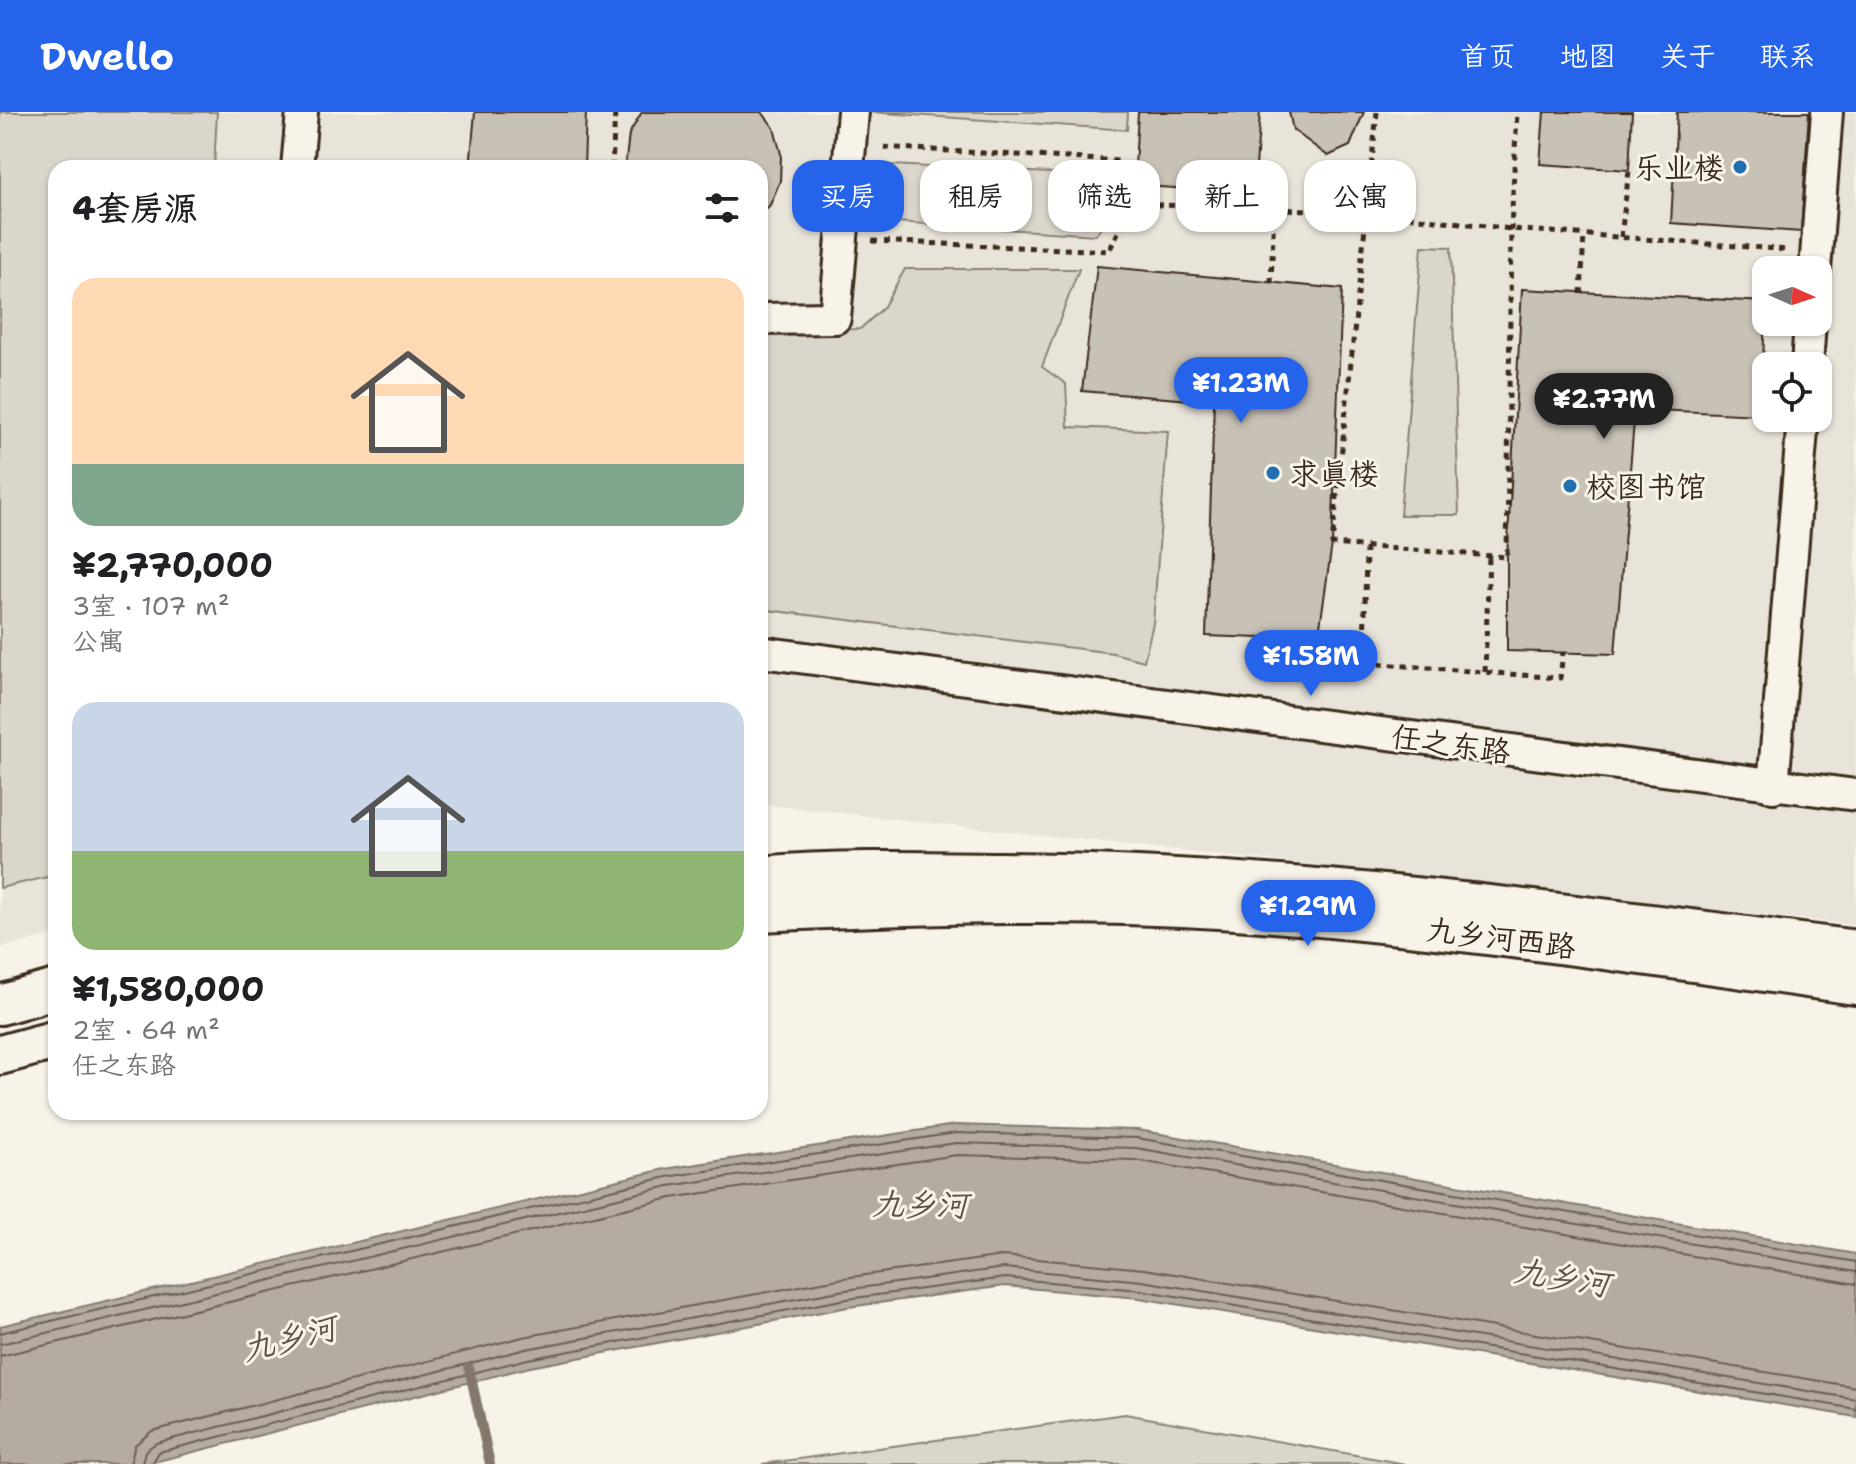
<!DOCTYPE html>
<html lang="zh">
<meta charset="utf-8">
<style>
body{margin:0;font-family:"Shantell Sans","LXGW WenKai TC",sans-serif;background:#f2f2f2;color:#202124;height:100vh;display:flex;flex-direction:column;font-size:30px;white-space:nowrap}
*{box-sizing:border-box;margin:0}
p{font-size:26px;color:#757577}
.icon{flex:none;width:44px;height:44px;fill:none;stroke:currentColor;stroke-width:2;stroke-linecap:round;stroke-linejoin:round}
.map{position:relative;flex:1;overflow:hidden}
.panel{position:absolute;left:48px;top:48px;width:720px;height:960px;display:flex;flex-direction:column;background:#fff;border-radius:24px;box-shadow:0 2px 6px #0004}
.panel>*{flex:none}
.top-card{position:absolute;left:792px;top:48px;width:760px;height:72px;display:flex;gap:16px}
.needle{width:52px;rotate:93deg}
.tools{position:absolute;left:1752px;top:144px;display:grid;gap:16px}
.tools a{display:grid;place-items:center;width:80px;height:80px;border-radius:16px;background:#fff;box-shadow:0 2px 6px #0004;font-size:40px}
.price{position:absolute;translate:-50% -68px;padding:0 18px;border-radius:28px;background:#2563eb;color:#fff;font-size:26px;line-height:52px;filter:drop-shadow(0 2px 4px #0008)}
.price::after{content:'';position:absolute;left:50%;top:48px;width:24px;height:18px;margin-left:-12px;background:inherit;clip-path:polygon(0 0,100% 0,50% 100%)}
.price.current{background:#222;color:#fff}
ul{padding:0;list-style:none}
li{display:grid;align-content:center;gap:16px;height:424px;padding:0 24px}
li span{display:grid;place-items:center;height:248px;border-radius:24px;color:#555}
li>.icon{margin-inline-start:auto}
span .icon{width:144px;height:144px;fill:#fffc;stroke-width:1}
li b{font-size:34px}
h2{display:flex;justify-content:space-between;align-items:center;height:96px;padding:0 24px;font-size:34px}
.tag{padding:0 28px;border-radius:24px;background:#fff;box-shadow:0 2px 6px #0004;font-size:28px;line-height:72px}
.tag.current{background:#2563eb;color:#fff}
header{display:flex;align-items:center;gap:48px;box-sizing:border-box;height:112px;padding:0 40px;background:#2563eb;color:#fff}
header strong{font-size:38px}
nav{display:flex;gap:44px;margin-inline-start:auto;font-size:28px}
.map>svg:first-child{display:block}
</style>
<header>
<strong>Dwello</strong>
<nav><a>首页</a><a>地图</a><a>关于</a><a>联系</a></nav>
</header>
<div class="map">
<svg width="1856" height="1352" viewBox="0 0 1856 1352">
<rect width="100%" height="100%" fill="#f7f3e8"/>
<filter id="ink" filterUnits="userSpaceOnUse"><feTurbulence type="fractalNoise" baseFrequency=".0125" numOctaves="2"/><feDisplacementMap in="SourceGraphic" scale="16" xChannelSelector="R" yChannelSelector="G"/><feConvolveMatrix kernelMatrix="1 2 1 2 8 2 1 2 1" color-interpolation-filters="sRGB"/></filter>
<g filter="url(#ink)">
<path fill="#e9e4d9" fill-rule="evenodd" d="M0 0H1856V813L760 692V56H56V822L0 836ZM1766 158H1818V210H1766ZM1766 254H1818V306H1766Z"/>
<path fill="#dbd6cb" stroke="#8b8074" stroke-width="2" d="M0 0H217L214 56H56V763L0 776Z
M870 0H1128L1127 18Z
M870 52 1090 63 1116 92 1096 123 880 109 864 83Z
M1422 134 1451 135 1459 403H1400Z
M905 157H1079L1042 255 1066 272 1068 315 1168 319 1153 511 1144 549 1113 541 760 497V219L860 217 883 196Z
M1125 1302 1406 1352H762Z"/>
<path fill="#b4aca0" stroke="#84786c" stroke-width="2" d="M955 1013 1138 1018 1856 1142V1305L1139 1186 1005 1174 848 1195 530 1255 146 1352H0V1214L665 1057Z"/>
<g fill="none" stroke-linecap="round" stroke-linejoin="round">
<path stroke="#6b5e52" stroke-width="2" d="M0 1221 667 1065 956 1021 1137 1026 1856 1150
M0 1232 669 1074 956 1031 1136 1036 1856 1160
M0 1244 671 1086 957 1043 1135 1048 1856 1172
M130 1352 135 1333 152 1319 523 1225 844 1166 1003 1144 1144 1157 1856 1275
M142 1352 145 1339 156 1331 526 1237 845 1178 1004 1156 1142 1169 1856 1287
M152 1352 159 1340 528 1247 847 1187 1005 1166 1140 1178 1856 1297"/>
<path stroke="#84786c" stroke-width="10" d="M469 1256 490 1352"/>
</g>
<path fill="#c8c1b6" stroke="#3b2a1e" stroke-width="2" d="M475 0H586L584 56H470Z
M642 0H762L774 16 781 42 780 69 770 93 760 104V56H625L629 22Z
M1138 0H1260L1254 82 1134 73Z
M1289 0H1364L1350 34 1328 44 1293 18Z
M1544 0H1632L1629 58 1540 52Z
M1677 0H1809L1801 120 1671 111Z
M1097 154 1342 177 1332 432 1318 528 1206 524 1214 290 1082 279Z
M1522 177 1766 190 1760 303 1635 297 1615 542 1507 539V445Z"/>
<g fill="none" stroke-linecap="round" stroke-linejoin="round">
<defs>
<path id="minor" d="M297 56 302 0
M1815 158 1827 0
M760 207 835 206 853 0
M1807 254 1810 210
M760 540 1856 683
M1773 675 1803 306"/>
<path id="major" d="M760 764C840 757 922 759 1002 760 1289 763 1572 802 1856 838
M760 800C926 792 1095 787 1262 800 1461 816 1659 845 1856 873
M0 893 56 877
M0 943 56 928"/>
</defs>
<use href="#minor" stroke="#3b2a1e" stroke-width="36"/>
<use href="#major" stroke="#3b2a1e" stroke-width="44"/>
<path stroke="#3b2a1e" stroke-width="5" stroke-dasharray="6 6" stroke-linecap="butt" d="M1377 0 1332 432 1507 445 1511 117 1517 0
M612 56 615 0
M1132 92 1369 100 1511 117 1789 138
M1621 125 1629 58
M872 129 1109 139 1132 92 1119 49 881 35
M1271 171 1274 97
M1581 182 1584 122
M1264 526V543L1560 566 1563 540
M1364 550 1366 435
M1485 560 1489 444"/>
<use href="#minor" stroke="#f7f3e8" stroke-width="30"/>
<use href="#major" stroke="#f7f3e8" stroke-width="38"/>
</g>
</g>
<g fill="#1f6fb2" stroke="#f7f3e8" stroke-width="3">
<circle cx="1740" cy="55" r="8"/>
<circle cx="1273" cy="361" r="8"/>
<circle cx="1570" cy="374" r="8"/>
</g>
<g text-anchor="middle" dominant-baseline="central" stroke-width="6" stroke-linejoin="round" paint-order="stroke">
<g font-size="30" fill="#3b2a1e" stroke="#f7f3e8" text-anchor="start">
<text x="1724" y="55" text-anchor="end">乐业楼</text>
<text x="1289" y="361">求真楼</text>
<text x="1586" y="374">校图书馆</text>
</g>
<g font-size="30" fill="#3b2a1e" stroke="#f7f3e8">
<text transform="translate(1451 632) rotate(8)">任之东路</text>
<text transform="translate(1501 826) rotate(7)">九乡河西路</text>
</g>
<g font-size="32" font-style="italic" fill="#5f5145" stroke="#f7f3e8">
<text transform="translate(920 1092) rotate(1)">九乡河</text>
<text transform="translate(1562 1165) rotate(9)">九乡河</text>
<text transform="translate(289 1226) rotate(-14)">九乡河</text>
</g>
</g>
</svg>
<div class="tools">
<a><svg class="needle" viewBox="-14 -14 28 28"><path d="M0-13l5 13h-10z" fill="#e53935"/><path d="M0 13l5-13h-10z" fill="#757577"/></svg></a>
<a><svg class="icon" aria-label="locate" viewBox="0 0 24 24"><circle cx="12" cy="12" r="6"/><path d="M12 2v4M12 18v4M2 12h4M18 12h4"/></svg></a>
</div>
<b class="price" style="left:1241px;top:313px">¥1.23M</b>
<b class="price current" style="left:1604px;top:329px">¥2.77M</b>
<b class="price" style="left:1311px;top:586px">¥1.58M</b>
<b class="price" style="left:1308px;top:836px">¥1.29M</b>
<div class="top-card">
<a class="tag current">买房</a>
<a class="tag">租房</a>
<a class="tag">筛选</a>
<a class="tag">新上</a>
<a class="tag">公寓</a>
</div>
<section class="panel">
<h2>4套房源<svg class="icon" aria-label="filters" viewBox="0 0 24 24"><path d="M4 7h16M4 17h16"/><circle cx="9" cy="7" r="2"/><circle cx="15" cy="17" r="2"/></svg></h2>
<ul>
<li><span style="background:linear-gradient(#ffd9b3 75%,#7fa58c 0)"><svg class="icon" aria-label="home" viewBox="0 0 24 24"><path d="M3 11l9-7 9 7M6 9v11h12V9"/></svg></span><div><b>¥2,770,000</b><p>3室 · 107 m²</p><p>公寓</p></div></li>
<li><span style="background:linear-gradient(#c9d6e8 60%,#8fb573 0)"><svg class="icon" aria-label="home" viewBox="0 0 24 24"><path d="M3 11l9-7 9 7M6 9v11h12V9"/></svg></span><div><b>¥1,580,000</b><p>2室 · 64 m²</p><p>任之东路</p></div></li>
</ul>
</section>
</div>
